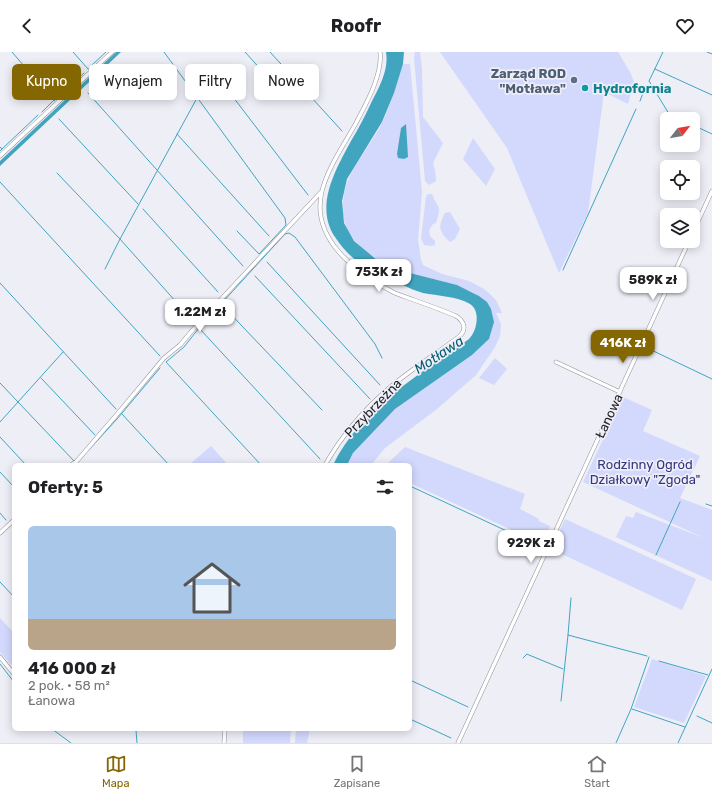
<!DOCTYPE html>
<html lang="pl">
<meta charset="utf-8">
<style>
body{margin:0;font-family:Rubik,sans-serif;background:#f6f6f6;color:#202124;height:100vh;display:flex;flex-direction:column;font-size:15px;white-space:nowrap}
*{box-sizing:border-box;margin:0}
p{font-size:13px;color:#757577}
.icon{flex:none;width:22px;height:22px;fill:none;stroke:currentColor;stroke-width:2;stroke-linecap:round;stroke-linejoin:round}
.map{position:relative;flex:1;overflow:hidden}
.drawer{position:absolute;left:12px;top:411px;width:400px;height:268px;display:flex;flex-direction:column;background:#fff;border-radius:6px;box-shadow:0 2px 10px #0003}
.drawer>*{flex:none}
.top-card{position:absolute;left:12px;top:12px;width:400px;height:36px;display:flex;gap:8px}
.needle{width:26px;rotate:59deg}
.fabs{position:absolute;left:660px;top:60px;display:grid;gap:8px}
.fabs a{display:grid;place-items:center;width:40px;height:40px;border-radius:6px;background:#fff;box-shadow:0 2px 10px #0003;font-size:20px}
.price{position:absolute;translate:-50% -34px;padding:0 9px;border-radius:8px;background:#fff;color:#222;font-size:13px;line-height:26px;filter:drop-shadow(0 1px 2px #0008)}
.price::after{content:'';position:absolute;left:50%;top:24px;width:12px;height:9px;margin-left:-6px;background:inherit;clip-path:polygon(0 0,100% 0,50% 100%)}
.price.current{background:#846700;color:#fff}
ul{padding:0;list-style:none}
li{display:grid;align-content:center;gap:8px;height:212px;padding:0 16px}
li+li{border-top:1px solid #e0e0e0}
li span{display:grid;place-items:center;height:124px;border-radius:6px;color:#555}
li>.icon{margin-inline-start:auto}
span .icon{width:72px;height:72px;fill:#fffc;stroke-width:1}
li b{font-size:17px}
h2{display:flex;justify-content:space-between;align-items:center;height:48px;padding:0 16px;font-size:17px}
.pill{padding:0 14px;border-radius:6px;background:#fff;box-shadow:0 2px 10px #0003;font-size:14px;line-height:36px}
.pill.current{background:#846700;color:#fff}
header{display:flex;justify-content:space-between;align-items:center;height:52px;padding:0 16px;background:#fff;font-size:18px;font-weight:700}
.tab-bar{display:flex;justify-content:space-around;align-items:center;height:56px;border-top:1px solid #e0e0e0;background:#fff;font-size:11px;color:#757577}
.tab-bar a{display:grid;justify-items:center;gap:2px}
.tab-bar .current{color:#846700}
.map>svg:first-child{display:block}
</style>
<header><svg class="icon" aria-label="back" viewBox="0 0 24 24"><path d="M15 5l-7 7 7 7"/></svg>Roofr<svg class="icon" aria-label="heart" viewBox="0 0 24 24"><path d="M12 20l-8-8c-3-5 5-10 8-4 3-6 11-1 8 4z"/></svg></header>
<div class="map">
<svg width="712" height="691" viewBox="0 0 712 691">
<rect width="100%" height="100%" fill="#edeef6"/>
<path fill="#d3d8fd" d="M415 0H420L422 17 423 65 443 91 433 111 435 118 436 129 429 133 425 129 414 6Z
M440 0H618L630 20 634 30 628 52 604 40 588 161 559 221 507 96Z
M403 12H410L422 140 418 188 421 208 423 213 442 222 469 229 484 237 490 242 496 248 502 261H496L501 272 500 284 495 295 476 323 437 357 385 396 371 413H347L353 401 395 357 472 303 489 287C489 279 492 263 490 257 483 234 423 226 403 219 386 213 367 203 355 189 348 182 344 171 343 162 340 122 367 102 383 69 391 50 397 31 403 12Z
M473 86 495 117 486 134 463 107Z
M428 142H432C434 148 436 150 438 154 441 159 437 166 436 171L433 172 429 178 430 184 435 189V193L430 194 424 193 421 186 426 145Z
M450 160 460 177 455 187 450 190C438 179 438 174 445 161Z
M495 306 507 317 494 333 479 326Z
M623 345 652 358 643 379 700 404 680 446 712 458V529L616 485 626 464 633 466 636 460 704 486 583 430Z
M211 394 228 413H189Z
M405 395 525 442 520 457 539 467V469L550 474 542 492 410 431V413H386Z
M565 467 696 527 682 558 551 497Z
M0 566 14 581V616L0 600Z
M652 607 706 624 684 671 634 655Z
M243 677H291L290 691H243Z
M296 677H310L307 691H295Z"/>
<path fill="#42a5c0" d="M116 0H121L0 114V109Z
M386 0H404L403 12 394 41 382 70 347 127 342 149 344 171 354 189 377 208 402 219 457 233 479 244 487 250 491 257 494 270 489 287 472 303 395 357 353 401 347 413H333C361 356 419 323 469 287 477 279 481 259 470 252 456 244 438 244 423 241 416 239 409 236 403 233 375 223 352 211 335 185 314 154 336 117 351 89 359 76 366 62 372 49 380 34 389 17 386 0Z
M406 72 408 105 404 107 398 106 397 102 401 76Z"/>
<g fill="none" stroke-linecap="round" stroke-linejoin="round">
<path stroke="#42a5c0" stroke-width="1" d="M12 0 54 49 84 21
M73 0 88 17H89
M164 0 285 166 286 173 259 202 237 179
M245 0 264 21
M270 0 342 79
M663 0 649 29 669 62 680 67
M707 0 712 2
M92 13 106 0
M655 17 712 43
M217 24 308 143
M88 41 243 214
M640 49 643 41
M42 60 53 49
M59 67 138 152
M693 73 712 82
M177 82 269 184
M0 95 2 97 0 99
M2 97 38 63
M57 121 120 187 194 270
M0 130 160 304
M143 157 218 240
M267 210 380 333
M105 217 120 187 197 46
M563 218 636 57
M255 224 370 347
M0 231 116 357
M221 252 322 358
M199 276 320 407
M645 295 712 327
M41 326 95 383
M0 331 74 409
M122 362 169 413
M0 370 63 300
M0 385 26 413
M75 413 117 367 160 316
M261 413 166 310 184 295 199 276 285 182 289 181 295 185 375 292 382 306
M0 420 14 435
M410 434 539 494
M706 452 712 454
M0 461 6 468
M656 503 680 450
M0 530 14 545
M571 546 568 583 647 604
M523 606 527 602 529 603 563 617
M659 609 708 623
M0 612 14 630
M410 628 468 655
M561 649 568 583
M632 657 685 675
M697 664 712 671
M410 667 451 686
M52 677 71 691
M136 677H153
M136 678 137 691
M616 691 631 657 649 605
M678 691 712 617"/>
<defs>
<path id="minor" d="M0 104 112 0
M693 180 712 139
M556 310 620 340
M71 413 76 410 119 360 164 306 180 293 197 273 321 140
M325 413C341 385 364 358 388 337 410 318 436 302 460 284 467 277 464 269 456 264 442 258 428 253 414 248 406 245 398 243 391 239 355 220 310 186 322 139 328 115 344 93 356 71 366 52 383 22 380 0
M0 481 14 468
M0 605 14 622
M224 691 225 677
M458 691 689 189"/>
</defs>
<use href="#minor" stroke="#92939a" stroke-width="4.5"/>
<use href="#minor" stroke="#fff" stroke-width="3.5"/>
</g>
<circle fill="#5c6f8a" stroke="#edeef6" stroke-width="1.5" cx="574" cy="28" r="4"/>
<circle fill="#0f9aa8" stroke="#edeef6" stroke-width="1.5" cx="585" cy="36" r="4"/>
<g text-anchor="middle" dominant-baseline="central" stroke-width="3.5" stroke-linejoin="round" paint-order="stroke">
<g font-size="13" font-weight="bold" fill="#4e5e75" stroke="#edeef6" text-anchor="end">
<text x="566" y="21">Zarząd ROD<tspan x="566" dy="15">"Motława"</tspan></text>
</g>
<g font-size="13" font-weight="bold" fill="#0d838f" stroke="#edeef6" text-anchor="start">
<text x="593" y="36">Hydrofornia</text>
</g>
<g font-size="13" fill="#222225" stroke="#edeef6">
<text transform="translate(373 356) rotate(-46)">Przybrzeżna</text>
<text transform="translate(609 364) rotate(-65)">Łanowa</text>
</g>
<g font-size="13" fill="#363583" stroke="#edeef6">
<text x="645" y="412">Rodzinny Ogród<tspan x="645" dy="15">Działkowy "Zgoda"</tspan></text>
</g>
<g font-size="14" font-style="italic" fill="#045b6e" stroke="#edeef6">
<text transform="translate(439 303) rotate(-34)">Motława</text>
</g>
</g>
</svg>
<div class="fabs">
<a><svg class="needle" viewBox="-14 -14 28 28"><path d="M0-13l5 13h-10z" fill="#e53935"/><path d="M0 13l5-13h-10z" fill="#757577"/></svg></a>
<a><svg class="icon" aria-label="locate" viewBox="0 0 24 24"><circle cx="12" cy="12" r="6"/><path d="M12 2v4M12 18v4M2 12h4M18 12h4"/></svg></a>
<a><svg class="icon" aria-label="layers" viewBox="0 0 24 24"><path d="M12 4l9 5-9 5-9-5zM3 14l9 5 9-5"/></svg></a>
</div>
<b class="price" style="left:379px;top:241px">753K zł</b>
<b class="price" style="left:653px;top:249px">589K zł</b>
<b class="price" style="left:200px;top:281px">1.22M zł</b>
<b class="price current" style="left:623px;top:312px">416K zł</b>
<b class="price" style="left:531px;top:512px">929K zł</b>
<div class="top-card">
<a class="pill current">Kupno</a>
<a class="pill">Wynajem</a>
<a class="pill">Filtry</a>
<a class="pill">Nowe</a>
</div>
<section class="drawer">
<h2>Oferty: 5<svg class="icon" aria-label="filters" viewBox="0 0 24 24"><path d="M4 7h16M4 17h16"/><circle cx="9" cy="7" r="2"/><circle cx="15" cy="17" r="2"/></svg></h2>
<ul>
<li><span style="background:linear-gradient(#a9c7e8 75%,#b9a48a 0)"><svg class="icon" aria-label="home" viewBox="0 0 24 24"><path d="M3 11l9-7 9 7M6 9v11h12V9"/></svg></span><div><b>416 000 zł</b><p>2 pok. · 58 m²</p><p>Łanowa</p></div></li>
</ul>
</section>
</div>
<nav class="tab-bar">
<a class="current"><svg class="icon" aria-label="map" viewBox="0 0 24 24"><path d="M3 6l6-2 6 2 6-2v14l-6 2-6-2-6 2zM9 4v14M15 6v14"/></svg>Mapa</a>
<a><svg class="icon" aria-label="saved" viewBox="0 0 24 24"><path d="M7 4h10v16l-5-4-5 4z"/></svg>Zapisane</a>
<a><svg class="icon" aria-label="home" viewBox="0 0 24 24"><path d="M3 11l9-7 9 7M6 9v11h12V9"/></svg>Start</a>
</nav>
